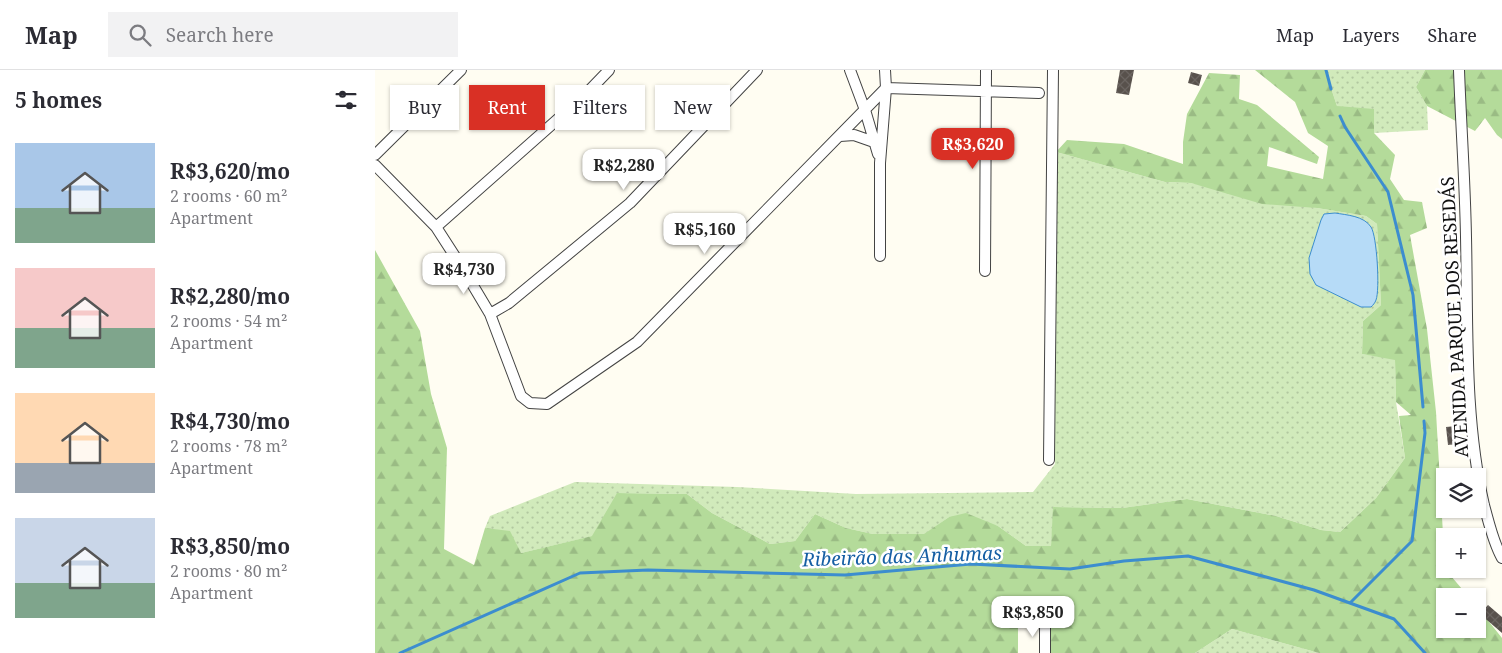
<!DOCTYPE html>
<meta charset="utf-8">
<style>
body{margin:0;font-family:"Noto Serif",serif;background:#f2f2f3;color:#2b2b33;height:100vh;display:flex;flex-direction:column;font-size:19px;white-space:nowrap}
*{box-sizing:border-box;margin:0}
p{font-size:16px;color:#7c7c81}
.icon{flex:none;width:28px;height:28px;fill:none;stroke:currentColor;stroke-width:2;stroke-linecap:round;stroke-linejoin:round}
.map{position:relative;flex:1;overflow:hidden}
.sheet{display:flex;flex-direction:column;background:#fff;width:375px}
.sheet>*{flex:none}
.banner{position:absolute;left:15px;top:15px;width:475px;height:45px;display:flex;gap:10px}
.fabs{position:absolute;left:1061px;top:398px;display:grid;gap:10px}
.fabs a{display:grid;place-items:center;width:50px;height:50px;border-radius:0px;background:#fff;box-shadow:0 1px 4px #0004;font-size:25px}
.price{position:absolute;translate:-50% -42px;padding:0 11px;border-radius:10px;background:#fff;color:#222;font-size:16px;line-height:32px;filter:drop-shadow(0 1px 2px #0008)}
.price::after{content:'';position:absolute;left:50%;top:30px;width:15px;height:11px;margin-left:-8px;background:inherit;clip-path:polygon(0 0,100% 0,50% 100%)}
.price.on{background:#d93025;color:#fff}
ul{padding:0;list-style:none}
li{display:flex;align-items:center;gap:15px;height:125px;padding:0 15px}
li span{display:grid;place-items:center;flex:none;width:140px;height:100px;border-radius:0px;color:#555}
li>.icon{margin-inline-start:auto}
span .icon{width:60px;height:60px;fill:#fffc;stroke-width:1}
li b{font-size:21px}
h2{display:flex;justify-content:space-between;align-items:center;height:60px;padding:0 15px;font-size:21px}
.tag{padding:0 18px;border-radius:0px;background:#fff;box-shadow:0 1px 4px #0004;font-size:18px;line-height:45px}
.tag.on{background:#d93025;color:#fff}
header{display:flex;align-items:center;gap:30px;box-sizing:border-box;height:70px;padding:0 25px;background:#fff;border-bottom:1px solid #e1e1e2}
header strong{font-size:24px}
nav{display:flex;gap:28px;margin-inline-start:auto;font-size:18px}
.search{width:350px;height:45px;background:#f2f2f3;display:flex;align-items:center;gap:12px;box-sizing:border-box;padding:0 18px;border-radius:0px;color:#7c7c81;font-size:19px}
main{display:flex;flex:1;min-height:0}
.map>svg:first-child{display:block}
</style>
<header>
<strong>Map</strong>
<div class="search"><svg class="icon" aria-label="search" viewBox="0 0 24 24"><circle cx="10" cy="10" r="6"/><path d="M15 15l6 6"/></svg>Search here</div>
<nav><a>Map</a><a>Layers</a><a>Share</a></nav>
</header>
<main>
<section class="sheet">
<h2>5 homes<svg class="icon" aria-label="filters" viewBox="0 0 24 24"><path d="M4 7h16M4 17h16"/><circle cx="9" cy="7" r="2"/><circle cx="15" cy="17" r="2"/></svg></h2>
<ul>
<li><span style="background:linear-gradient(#a9c7e8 65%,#7fa58c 0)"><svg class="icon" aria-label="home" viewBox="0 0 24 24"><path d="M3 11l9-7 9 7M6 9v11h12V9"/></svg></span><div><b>R$3,620/mo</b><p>2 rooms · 60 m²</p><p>Apartment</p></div></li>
<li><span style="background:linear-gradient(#f6c9c9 60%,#7fa58c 0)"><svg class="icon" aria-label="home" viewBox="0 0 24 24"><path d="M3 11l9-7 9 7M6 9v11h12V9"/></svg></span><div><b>R$2,280/mo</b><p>2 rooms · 54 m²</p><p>Apartment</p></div></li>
<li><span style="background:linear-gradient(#ffd9b3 70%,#9aa5b1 0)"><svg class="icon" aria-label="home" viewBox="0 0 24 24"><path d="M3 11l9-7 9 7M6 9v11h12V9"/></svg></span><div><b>R$4,730/mo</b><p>2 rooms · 78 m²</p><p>Apartment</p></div></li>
<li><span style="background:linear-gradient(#c9d6e8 65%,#7fa58c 0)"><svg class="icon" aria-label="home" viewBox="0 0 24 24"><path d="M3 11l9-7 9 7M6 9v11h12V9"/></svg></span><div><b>R$3,850/mo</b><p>2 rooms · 80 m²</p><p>Apartment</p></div></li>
</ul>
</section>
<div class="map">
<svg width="1127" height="583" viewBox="0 0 1127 583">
<defs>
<pattern id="grass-dots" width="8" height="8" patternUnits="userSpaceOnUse" patternTransform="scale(1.25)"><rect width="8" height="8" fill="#d1eabb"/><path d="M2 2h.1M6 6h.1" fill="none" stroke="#b2c8a0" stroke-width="1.8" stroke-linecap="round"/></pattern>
<pattern id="forest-firs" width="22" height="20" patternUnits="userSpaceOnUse" patternTransform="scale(1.25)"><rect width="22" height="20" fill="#b4db9a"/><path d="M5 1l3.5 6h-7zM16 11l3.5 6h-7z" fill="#9abb84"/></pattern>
<pattern id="building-cross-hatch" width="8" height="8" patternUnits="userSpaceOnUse" patternTransform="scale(1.25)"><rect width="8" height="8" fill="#58514c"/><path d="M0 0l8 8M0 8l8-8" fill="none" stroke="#6b6561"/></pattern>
</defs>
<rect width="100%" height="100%" fill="#fffdf2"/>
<path fill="url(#grass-dots)" d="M950 0H1050L1041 17 1052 36 1053 60 999 63 962 36Z
M681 82 790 112 816 113 942 138 991 146 1002 154 1006 235 988 251 987 284 1020 289 1021 332 1030 388 1001 428 965 462 946 460 901 446 812 429 747 438 679 437 676 476H651L623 456 574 447 550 464H498L471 458 440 444 420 471 395 474 337 443 312 424 243 423 218 466 146 483 110 458 115 446 200 412 362 417 481 424 658 422 680 394Z
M857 559 944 583H820Z"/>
<path fill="url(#forest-firs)" d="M880 0H950L962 36 999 39V63L1020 85 1015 109 1029 130 1047 132 1052 158 1035 165 1052 259 1061 342 1070 499 1093 526H1070V559H1102L1103 538 1127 568V583H944L857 559 820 583H670V554L643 553V583H0V180L45 261 56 324 72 378 69 479 99 495 110 458 135 461 146 483 217 466 242 423 312 424 337 443 395 474 420 471 440 444 471 458 498 464H549L574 447 591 443 623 456 651 476H676L678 437 747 438 812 429 901 446 946 460 965 462 1001 428 1030 388 1024 346 1036 345 1021 332 1020 290 987 284 988 251 1006 235 1002 154 991 146 942 138 887 134 816 113 790 112 681 82 692 70 749 74 808 94V72L812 44 834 3 865 5 864 29 882 35 944 87 942 94 894 77 892 96 948 109 953 76 933 63 920 32Z
M1050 0H1127V69L1122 65 1110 48 1100 61 1052 36 1041 17Z"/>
<path fill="#b6dbf7" stroke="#3c8dcf" d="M960 143C972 145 989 146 996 157 1002 166 1005 220 1001 230 1000 233 998 235 996 237H986L941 215 935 204 934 188 946 150 949 144Z"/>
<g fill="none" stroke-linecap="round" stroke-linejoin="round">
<path stroke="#3c8dcf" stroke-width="3" d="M951 0 956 19
M965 46 970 57 1013 122 1038 225 1048 337
M975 533 1037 471 1050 363 1049 351
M25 583 205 503 273 500 470 505 596 494 695 499 749 491 813 486 939 520 1019 549 1050 583"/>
</g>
<path fill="url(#building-cross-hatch)" d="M745 0H759L754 25 741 23Z
M816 2 827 5 824 16 813 13Z
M1081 356 1083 374 1073 375 1071 357Z
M1113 535 1127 547V563L1105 544Z"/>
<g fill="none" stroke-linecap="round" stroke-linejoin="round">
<defs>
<path id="minor" d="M475 0 490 40 503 84
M1084 0C1086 56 1090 111 1091 167 1093 256 1089 348 1109 435 1114 453 1118 472 1127 488
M465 66 479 65 499 72
M0 85 86 0
M0 95 61 157 90 202 115 244 146 326 155 333 172 334 262 272 511 18 664 23
M61 157 209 26 234 0
M505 186V93L511 18 510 0
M610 201 611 0
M115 244 134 233 255 133 382 0
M674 390 678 0
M670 583V554"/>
</defs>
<use href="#minor" stroke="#434343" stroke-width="12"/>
<use href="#minor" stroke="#fff" stroke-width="10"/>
</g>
<g text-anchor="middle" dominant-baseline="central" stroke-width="5" stroke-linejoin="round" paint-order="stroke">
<g font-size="18" fill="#101010" stroke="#fff">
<text transform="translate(1079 247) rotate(-93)">AVENIDA PARQUE DOS RESEDÁS</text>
</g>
<g font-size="19" font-style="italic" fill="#165fa4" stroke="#fff">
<text transform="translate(527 486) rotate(-2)">Ribeirão das Anhumas</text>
</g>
</g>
</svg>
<div class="fabs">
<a><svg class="icon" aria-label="layers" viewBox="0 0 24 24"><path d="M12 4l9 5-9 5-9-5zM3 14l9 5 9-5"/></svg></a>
<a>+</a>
<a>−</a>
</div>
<b class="price on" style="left:598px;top:100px">R$3,620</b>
<b class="price" style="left:249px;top:121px">R$2,280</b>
<b class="price" style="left:330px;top:185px">R$5,160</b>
<b class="price" style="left:89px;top:225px">R$4,730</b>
<b class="price" style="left:658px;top:568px">R$3,850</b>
<div class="banner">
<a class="tag">Buy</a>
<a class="tag on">Rent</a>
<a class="tag">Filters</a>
<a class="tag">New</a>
</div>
</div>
</main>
